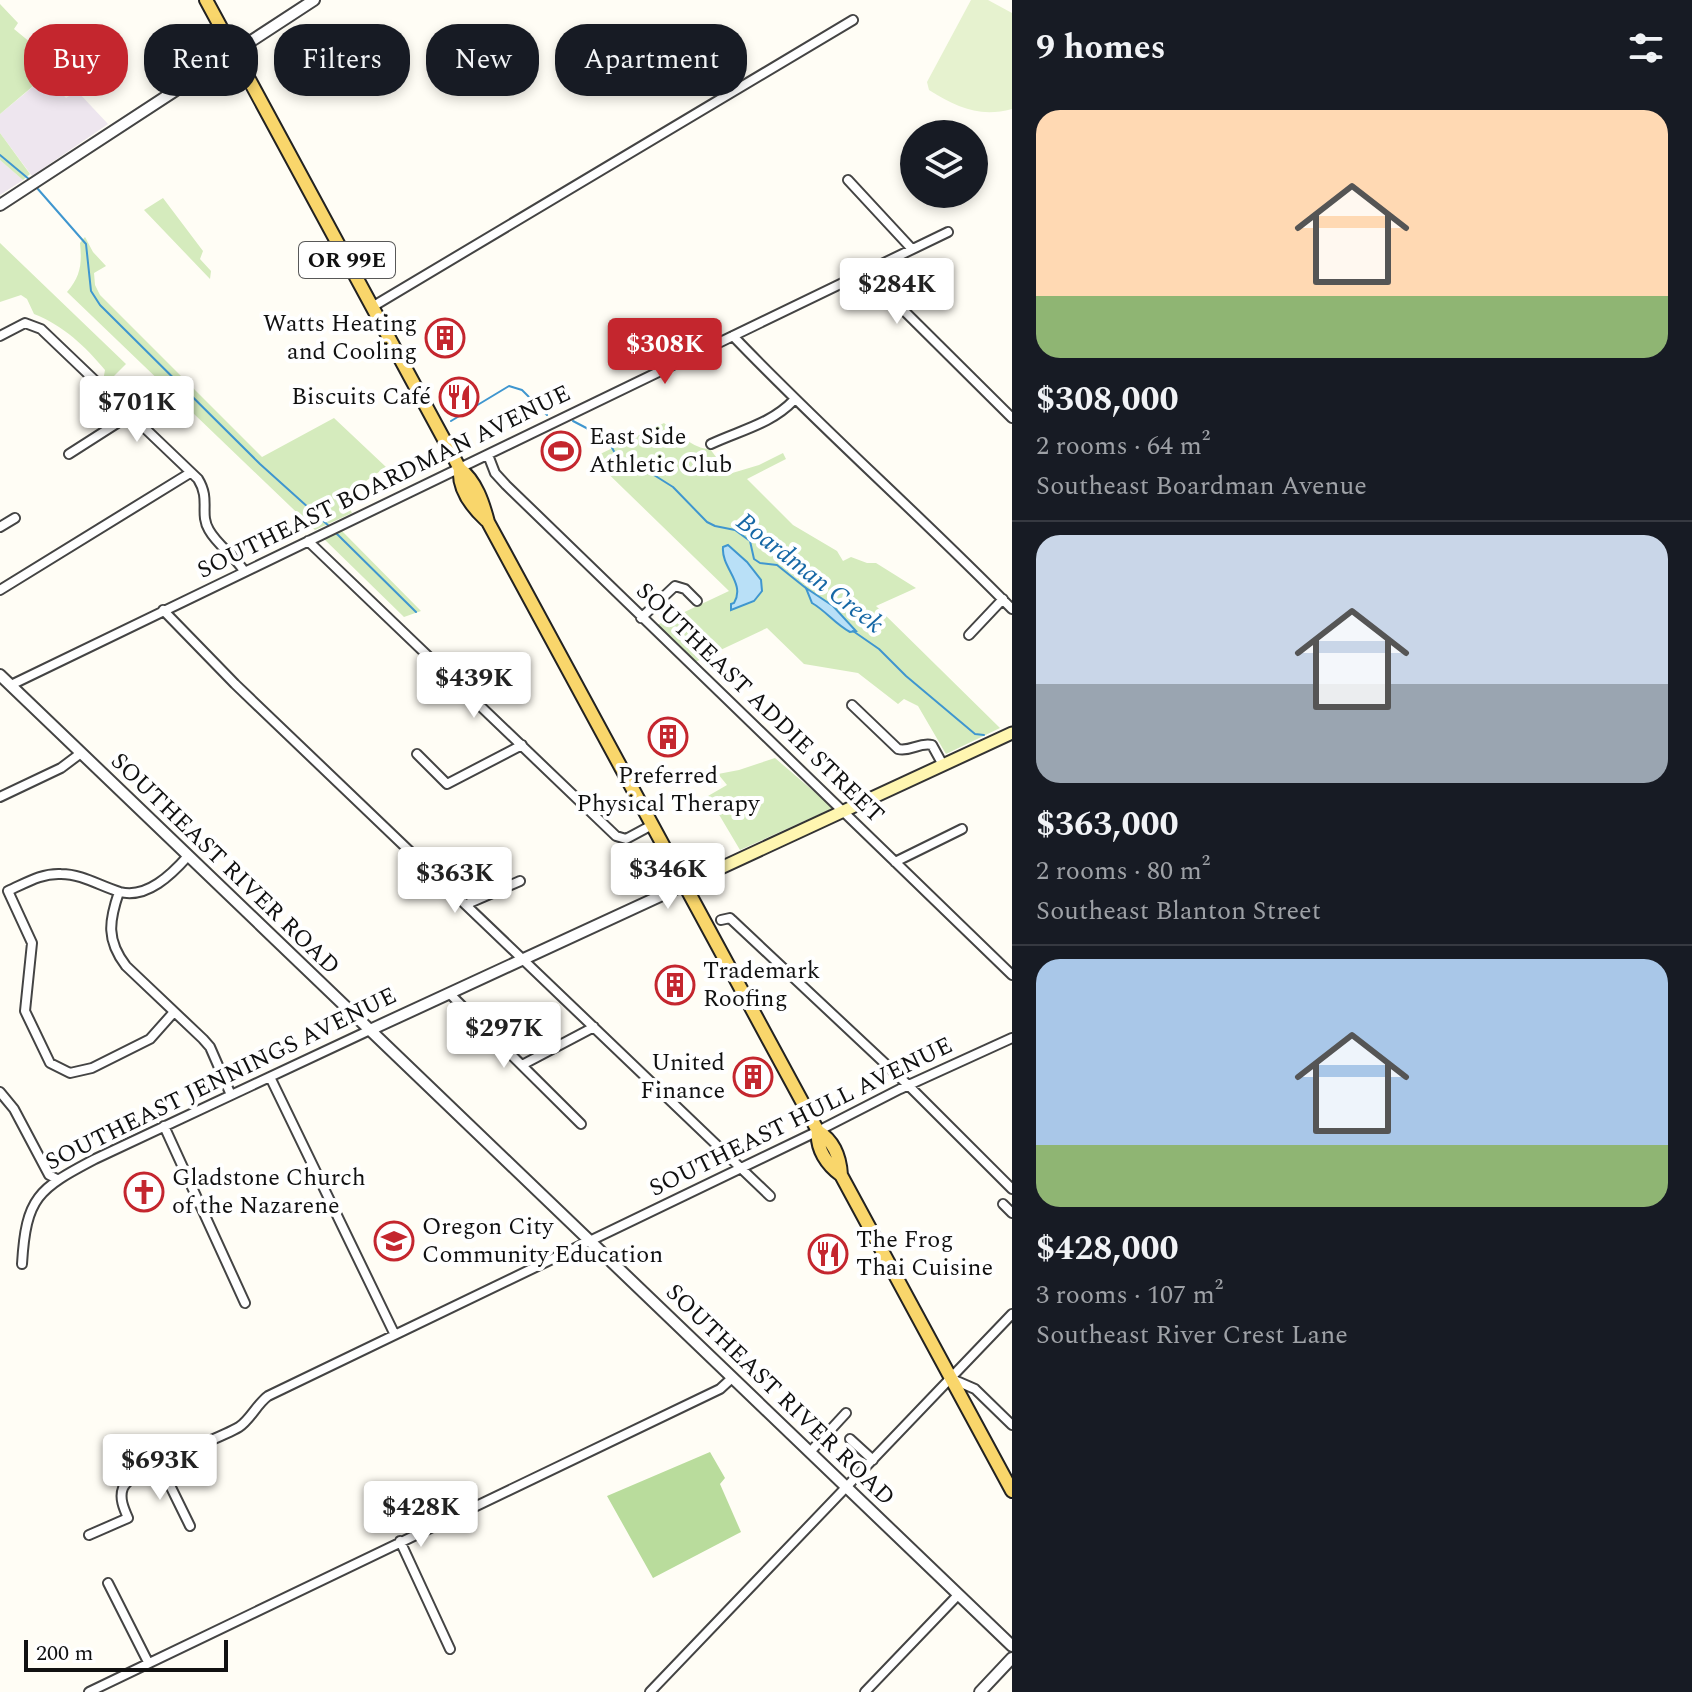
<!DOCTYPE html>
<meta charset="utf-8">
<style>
body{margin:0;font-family:Spectral,serif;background:#242831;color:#f1f3f6;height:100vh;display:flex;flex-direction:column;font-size:30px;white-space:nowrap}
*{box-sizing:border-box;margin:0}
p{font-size:26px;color:#9ea1a6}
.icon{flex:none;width:44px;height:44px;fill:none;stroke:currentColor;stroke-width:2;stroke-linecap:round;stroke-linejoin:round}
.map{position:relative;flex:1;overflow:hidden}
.sheet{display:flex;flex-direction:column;background:#171b24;width:680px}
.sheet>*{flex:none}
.hud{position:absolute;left:24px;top:24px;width:760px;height:72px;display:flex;gap:16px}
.tools{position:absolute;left:900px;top:120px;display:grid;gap:16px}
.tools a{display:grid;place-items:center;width:88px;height:88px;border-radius:50%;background:#171b24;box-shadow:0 4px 12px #0003;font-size:40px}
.scale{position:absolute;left:24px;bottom:20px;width:204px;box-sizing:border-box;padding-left:8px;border:4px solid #111;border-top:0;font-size:22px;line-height:28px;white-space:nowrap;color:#111;-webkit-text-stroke:6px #fff;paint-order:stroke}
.price{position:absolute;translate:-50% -68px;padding:0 18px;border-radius:8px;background:#fff;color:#222;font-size:26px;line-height:52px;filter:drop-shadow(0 2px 4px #0008)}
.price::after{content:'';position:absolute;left:50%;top:48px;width:24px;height:18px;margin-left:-12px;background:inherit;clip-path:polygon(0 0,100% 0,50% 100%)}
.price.active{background:#c4262e;color:#fff}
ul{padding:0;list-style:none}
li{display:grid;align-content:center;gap:16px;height:424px;padding:0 24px}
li+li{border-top:2px solid #363941}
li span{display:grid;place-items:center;height:248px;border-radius:24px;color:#555}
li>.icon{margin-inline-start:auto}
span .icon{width:144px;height:144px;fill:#fffc;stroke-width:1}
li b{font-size:34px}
h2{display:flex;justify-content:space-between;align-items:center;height:96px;padding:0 24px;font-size:34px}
.chip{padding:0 28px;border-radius:32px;background:#171b24;box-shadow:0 4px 12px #0003;font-size:28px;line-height:72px}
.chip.active{background:#c4262e;color:#fff}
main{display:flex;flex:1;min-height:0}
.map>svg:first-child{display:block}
</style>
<main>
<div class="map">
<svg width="1012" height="1692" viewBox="0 0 1012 1692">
<rect width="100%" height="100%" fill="#fffdf5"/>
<path fill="#eee6ef" d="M46 76 66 98 77 91 108 124 32 176 0 133V114Z
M0 160 23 180 0 195Z"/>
<path fill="#d5ebbd" d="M0 4 18 23 14 29 58 65 0 114Z
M0 133 30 174 23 180 0 160Z
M163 198 203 251 200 259 211 271 210 279 144 210Z
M85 237 93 252 106 266 94 273 95 285 100 295 262 457 334 418 386 467 350 492 349 507 352 513 315 530 67 292C81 276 82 263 80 243Z
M0 243 126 364 106 384 103 381 105 370C85 346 64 326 34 314L27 299 21 295 0 302Z
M664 423C676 433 696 450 710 449L729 474 759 465 783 453 786 459 747 479 793 525 837 551 843 561 851 557 867 563H876L916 588 876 606 1000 728 946 754 918 706 904 699 898 704 858 673 804 664 767 628 695 662 657 625 729 591 592 458Z
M341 530 421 611 404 617 323 538Z
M775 758 833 808 740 850 708 796 727 785 718 774 739 770Z"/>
<path fill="#b9dc9c" d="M710 1452 725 1478 720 1484 741 1532 653 1578 607 1496Z"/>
<path fill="#e6f2cf" d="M971 0H988L1012 13V109C979 118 957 107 929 90L927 82Z"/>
<path fill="#b9e0f7" stroke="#3f96cf" stroke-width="2" d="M728 545 747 562 761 580 762 591 754 601 731 610V604L734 603C746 583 721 568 723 547Z
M806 588 833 606 856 631 850 632C835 624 826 611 812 603Z"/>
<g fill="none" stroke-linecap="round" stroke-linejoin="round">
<path stroke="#3f96cf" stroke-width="2" d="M0 155 30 180
M37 188 86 244 91 291 100 305 260 464 330 527
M451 421 509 386 522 390 547 415
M573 421 594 432 611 446 621 464 629 470H646L673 487 707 522 715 526 735 530 750 541 754 559 760 563 777 565 807 589
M334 531 416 612
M853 631 879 649 906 676 975 734 984 735"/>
<defs>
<path id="minor" d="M848 180 911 248
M865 272 1012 418
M372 307 853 20
M0 336 25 323 41 329 198 479C211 500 199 513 209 530 218 546 235 556 244 571
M733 336C823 430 921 516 1012 609
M711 444C741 430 771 424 794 400
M69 454 130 415
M488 455 495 473 506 485 1012 975
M0 527 15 518
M308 541 616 836 626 839 652 825
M0 590 190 473
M163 610 235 684 770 1196
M641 618 675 586 685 589 697 601
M969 635 1003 599
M11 685 948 232
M852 705 898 749C911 752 919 742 932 745L943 765
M417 754 447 784 522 745
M0 797 61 768 81 753
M895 862 962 829
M119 892C109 921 106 940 126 966L203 1039 210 1047 231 1095
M467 904 520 881
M721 920 730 918 732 920 908 1085 1012 1189
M450 994 581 1124
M174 1012 150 1039 92 1068 70 1073 50 1063 25 1011 32 943 8 891C26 883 41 873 61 874 82 874 100 886 120 892 147 899 172 874 188 856
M522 1065 594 1027
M270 1077 394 1333
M0 1092 14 1109 49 1175 57 1179
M164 1126 245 1303
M1003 1204 1012 1213
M22 1264C26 1197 38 1189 95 1159L370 1030
M952 1379 975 1389 1012 1425
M850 1439 873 1460
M810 1452 846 1413
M159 1463 190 1526
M89 1535 128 1518C124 1509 119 1498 123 1488 132 1468 216 1441 239 1427 250 1420 257 1404 268 1396L818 1131 900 1089 1012 1038
M400 1541 450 1649
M108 1583 148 1662
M89 1692 720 1389 732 1378
M650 1692 1012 1314
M865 1692 958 1595"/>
<path id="tertiary" d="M0 205 314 0
M0 675 1012 1646
M370 1030 684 885
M980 1692 1012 1658"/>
<path id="secondary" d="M684 885 1012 733"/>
<path id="primary" d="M206 0 460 469C476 481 483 503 488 522L818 1131C834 1141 840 1157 841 1175L1012 1491
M460 469C458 489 472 507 486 520
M818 1131C816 1149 827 1165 841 1175"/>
</defs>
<use href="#minor" stroke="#444" stroke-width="12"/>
<use href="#tertiary" stroke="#444" stroke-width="14"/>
<use href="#secondary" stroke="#333" stroke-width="15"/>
<use href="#primary" stroke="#222" stroke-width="16"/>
<use href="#minor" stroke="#fff" stroke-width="8"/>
<use href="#tertiary" stroke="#fff" stroke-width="10"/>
<use href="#secondary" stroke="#fff6b0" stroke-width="11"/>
<use href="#primary" stroke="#f9d66b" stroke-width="12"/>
</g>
<defs>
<symbol id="building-ring" viewBox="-11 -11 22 22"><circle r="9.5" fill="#fff" stroke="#c4262e" stroke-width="1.5"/><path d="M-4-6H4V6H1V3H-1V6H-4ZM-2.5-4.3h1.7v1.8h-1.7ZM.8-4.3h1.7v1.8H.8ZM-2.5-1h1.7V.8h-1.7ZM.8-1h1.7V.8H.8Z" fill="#c4262e"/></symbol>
<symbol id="restaurant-ring" viewBox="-11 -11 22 22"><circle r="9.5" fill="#fff" stroke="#c4262e" stroke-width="1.5"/><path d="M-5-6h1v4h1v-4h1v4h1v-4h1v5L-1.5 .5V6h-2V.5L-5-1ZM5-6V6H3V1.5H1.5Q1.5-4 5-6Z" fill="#c4262e"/></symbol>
<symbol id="stadium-ring" viewBox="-11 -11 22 22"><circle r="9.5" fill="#fff" stroke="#c4262e" stroke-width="1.5"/><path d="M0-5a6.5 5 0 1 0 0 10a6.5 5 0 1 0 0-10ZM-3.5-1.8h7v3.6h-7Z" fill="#c4262e"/></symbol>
<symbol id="church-ring" viewBox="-11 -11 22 22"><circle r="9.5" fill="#fff" stroke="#c4262e" stroke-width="1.5"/><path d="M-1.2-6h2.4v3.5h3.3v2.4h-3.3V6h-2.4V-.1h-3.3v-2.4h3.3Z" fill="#c4262e"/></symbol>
<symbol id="school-ring" viewBox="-11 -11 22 22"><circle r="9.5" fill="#fff" stroke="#c4262e" stroke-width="1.5"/><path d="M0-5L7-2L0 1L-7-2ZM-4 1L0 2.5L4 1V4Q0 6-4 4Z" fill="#c4262e"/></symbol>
</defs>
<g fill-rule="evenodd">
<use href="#building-ring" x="423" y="316" width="44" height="44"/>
<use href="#restaurant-ring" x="437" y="375" width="44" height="44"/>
<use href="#stadium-ring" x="539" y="429" width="44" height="44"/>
<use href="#building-ring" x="646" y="715" width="44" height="44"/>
<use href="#building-ring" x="653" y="963" width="44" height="44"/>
<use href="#building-ring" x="731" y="1055" width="44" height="44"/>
<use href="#church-ring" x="122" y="1170" width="44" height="44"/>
<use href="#school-ring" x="372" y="1219" width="44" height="44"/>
<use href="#restaurant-ring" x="806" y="1232" width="44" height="44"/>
</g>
<g text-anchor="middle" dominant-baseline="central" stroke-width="8" stroke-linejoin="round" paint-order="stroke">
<rect fill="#fff" stroke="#585858" stroke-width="2" x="299" y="242" width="96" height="36" rx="6"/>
<g font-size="22" font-weight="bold" fill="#111">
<text x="347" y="260">OR 99E</text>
</g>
<g font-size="24" fill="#111" stroke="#fff" text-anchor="start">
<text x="417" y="324" text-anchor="end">Watts Heating<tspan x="417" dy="28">and Cooling</tspan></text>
<text x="431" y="397" text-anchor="end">Biscuits Café</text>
<text x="589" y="437">East Side<tspan x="589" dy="28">Athletic Club</tspan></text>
<text x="668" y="776" text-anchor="middle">Preferred<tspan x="668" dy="28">Physical Therapy</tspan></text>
<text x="703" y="971">Trademark<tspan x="703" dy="28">Roofing</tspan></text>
<text x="725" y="1063" text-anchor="end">United<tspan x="725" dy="28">Finance</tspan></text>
<text x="172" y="1178">Gladstone Church<tspan x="172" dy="28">of the Nazarene</tspan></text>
<text x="422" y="1227">Oregon City<tspan x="422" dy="28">Community Education</tspan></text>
<text x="856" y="1240">The Frog<tspan x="856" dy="28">Thai Cuisine</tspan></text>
</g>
<g font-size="24" fill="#111" stroke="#fff">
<text transform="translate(384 482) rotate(-26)">SOUTHEAST BOARDMAN AVENUE</text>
<text transform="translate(760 703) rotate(44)">SOUTHEAST ADDIE STREET</text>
<text transform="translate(225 864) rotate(44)">SOUTHEAST RIVER ROAD</text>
<text transform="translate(221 1079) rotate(-26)">SOUTHEAST JENNINGS AVENUE</text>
<text transform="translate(801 1117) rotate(-26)">SOUTHEAST HULL AVENUE</text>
<text transform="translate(780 1395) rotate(44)">SOUTHEAST RIVER ROAD</text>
</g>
<g font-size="26" font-style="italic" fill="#1768a6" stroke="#fff">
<text transform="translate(810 573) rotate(38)">Boardman Creek</text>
</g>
</g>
</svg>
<div class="tools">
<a><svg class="icon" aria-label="layers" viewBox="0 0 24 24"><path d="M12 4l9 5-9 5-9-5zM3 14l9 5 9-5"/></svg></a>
</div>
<div class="scale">200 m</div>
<b class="price" style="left:897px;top:326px">$284K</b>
<b class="price active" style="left:665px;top:386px">$308K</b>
<b class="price" style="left:137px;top:444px">$701K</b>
<b class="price" style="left:474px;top:720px">$439K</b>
<b class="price" style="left:668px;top:911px">$346K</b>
<b class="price" style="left:455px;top:915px">$363K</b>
<b class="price" style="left:504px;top:1070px">$297K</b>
<b class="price" style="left:160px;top:1502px">$693K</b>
<b class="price" style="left:421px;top:1549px">$428K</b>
<div class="hud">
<a class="chip active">Buy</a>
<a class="chip">Rent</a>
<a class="chip">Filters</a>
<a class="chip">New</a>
<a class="chip">Apartment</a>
</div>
</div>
<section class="sheet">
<h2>9 homes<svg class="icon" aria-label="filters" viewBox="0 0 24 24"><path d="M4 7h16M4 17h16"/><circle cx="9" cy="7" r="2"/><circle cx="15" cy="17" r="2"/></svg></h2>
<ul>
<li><span style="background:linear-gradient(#ffd9b3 75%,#8fb573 0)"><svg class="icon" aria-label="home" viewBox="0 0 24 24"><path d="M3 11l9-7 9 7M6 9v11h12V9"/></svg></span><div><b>$308,000</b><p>2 rooms · 64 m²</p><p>Southeast Boardman Avenue</p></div></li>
<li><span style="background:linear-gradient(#c9d6e8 60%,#9aa5b1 0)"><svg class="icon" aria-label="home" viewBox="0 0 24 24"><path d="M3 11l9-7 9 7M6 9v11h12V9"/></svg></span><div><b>$363,000</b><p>2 rooms · 80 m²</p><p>Southeast Blanton Street</p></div></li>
<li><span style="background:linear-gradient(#a9c7e8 75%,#8fb573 0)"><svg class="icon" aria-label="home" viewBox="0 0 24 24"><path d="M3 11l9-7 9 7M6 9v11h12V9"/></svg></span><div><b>$428,000</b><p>3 rooms · 107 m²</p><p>Southeast River Crest Lane</p></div></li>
</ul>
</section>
</main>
